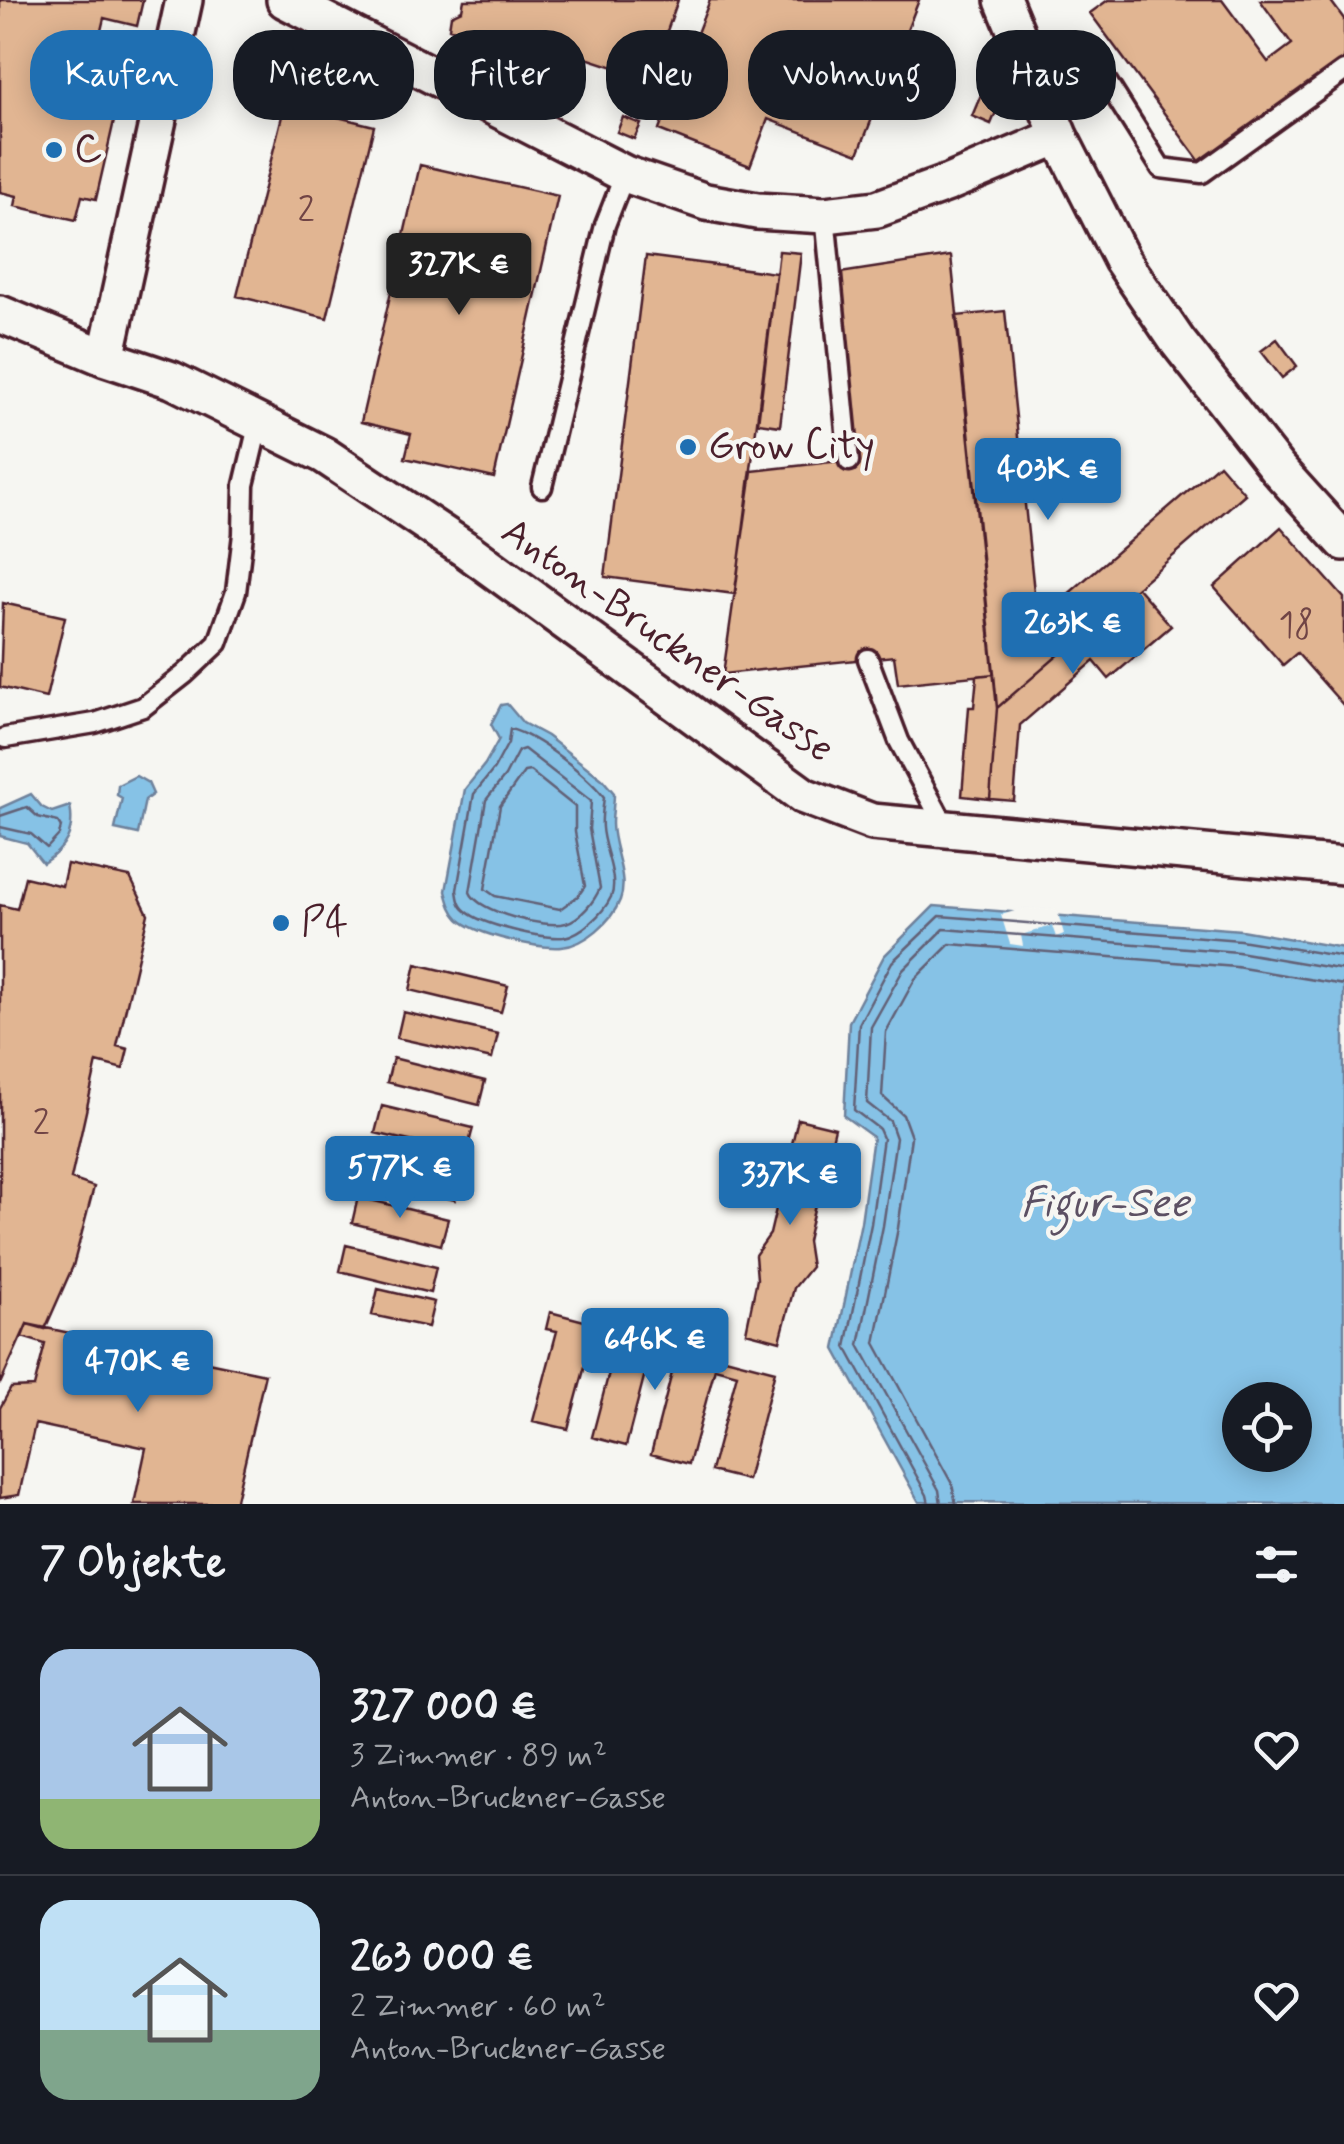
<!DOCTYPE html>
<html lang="de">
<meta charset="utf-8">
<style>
body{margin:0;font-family:Mynerve,sans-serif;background:#20242c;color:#f1f3f6;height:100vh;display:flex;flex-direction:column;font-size:38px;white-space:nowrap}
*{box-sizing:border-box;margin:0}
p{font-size:32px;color:#9ea1a6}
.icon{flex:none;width:55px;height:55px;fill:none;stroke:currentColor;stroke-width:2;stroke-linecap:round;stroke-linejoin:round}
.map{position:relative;height:1504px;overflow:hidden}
.details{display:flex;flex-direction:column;background:#171b24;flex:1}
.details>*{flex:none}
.guide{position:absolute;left:30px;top:30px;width:1285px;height:90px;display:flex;gap:20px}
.fabs{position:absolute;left:1222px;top:1382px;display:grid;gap:20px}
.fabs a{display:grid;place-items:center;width:90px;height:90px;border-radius:50%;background:#171b24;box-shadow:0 5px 25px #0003;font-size:50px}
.price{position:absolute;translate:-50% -85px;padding:0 22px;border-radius:10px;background:#1f6fb2;color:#fff;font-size:32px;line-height:65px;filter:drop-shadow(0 2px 5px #0008)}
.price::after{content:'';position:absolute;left:50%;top:60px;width:30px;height:22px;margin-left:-15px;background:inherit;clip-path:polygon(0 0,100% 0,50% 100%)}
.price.on{background:#222;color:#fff}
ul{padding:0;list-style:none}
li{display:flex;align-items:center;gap:30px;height:250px;padding:0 40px}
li+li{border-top:2px solid #363941}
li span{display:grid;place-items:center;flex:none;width:280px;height:200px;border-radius:30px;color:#555}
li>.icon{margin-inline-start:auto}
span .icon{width:120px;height:120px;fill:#fffc;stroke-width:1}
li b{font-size:42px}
h2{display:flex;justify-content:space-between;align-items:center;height:120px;padding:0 40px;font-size:42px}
.tag{padding:0 35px;border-radius:40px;background:#171b24;box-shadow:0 5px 25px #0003;font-size:35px;line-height:90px}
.tag.on{background:#1f6fb2;color:#fff}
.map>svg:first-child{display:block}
</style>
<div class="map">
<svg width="1344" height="1504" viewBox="0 0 1344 1504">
<rect width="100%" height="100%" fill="#f6f6f2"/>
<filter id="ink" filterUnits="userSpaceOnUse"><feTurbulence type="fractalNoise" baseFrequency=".01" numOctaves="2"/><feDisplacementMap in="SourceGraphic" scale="20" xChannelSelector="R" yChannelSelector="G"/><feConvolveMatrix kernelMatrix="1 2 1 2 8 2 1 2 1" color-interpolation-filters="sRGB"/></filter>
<g filter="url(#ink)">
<path fill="#86c2e6" stroke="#6e819b" stroke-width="2.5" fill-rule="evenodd" d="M507 704 523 723 547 736 602 779 614 793C614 803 612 814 612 824 612 848 629 877 620 900 612 921 585 945 562 947 539 949 476 935 459 919 451 911 449 902 446 891L465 789 485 764 499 739 491 724 501 705Z
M136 776 148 783 153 794 145 800 138 834 115 829 122 798 117 795 118 785Z
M31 794 42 807 52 812 70 806C75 832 66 849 43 863L27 843 0 836V808Z
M934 906 1241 930 1344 948V1504L919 1502 835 1349 861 1222 873 1137 844 1116 849 1022 884 956ZM1240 1400H1295V1455H1240Z"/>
<path fill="#f6f6f2" d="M1025 908 1057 910 1064 934 1056 937 1052 926 1021 935 1023 946 1010 944 1001 915Z"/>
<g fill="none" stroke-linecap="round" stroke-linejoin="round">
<path stroke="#626076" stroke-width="2.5" d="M510 729C536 735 587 775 604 797 603 807 601 818 602 828 603 848 619 878 611 897 603 914 581 934 564 937 543 939 481 925 466 911 459 906 458 898 457 890L474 794 494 769 508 743Z
M524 749 591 801 589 829 600 888C594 902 581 918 566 923 546 929 477 912 470 892L486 800 505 776 518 751Z
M530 771 575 807V832L585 886 578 896 560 909 495 896 485 889 500 806 524 772Z
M0 816 27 807 38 817 58 822 61 827 59 835 47 848 31 834 0 827
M929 1504 927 1495 846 1347 871 1224 883 1138 879 1129 854 1110 859 1024 892 962 940 916 1240 940 1344 957
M941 1504 939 1490 859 1345 883 1226 896 1138 890 1121 867 1103 871 1027 903 970 944 929 1238 952 1344 970
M956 1504 952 1484 875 1343 898 1228 911 1137 903 1115 882 1096 886 1032 915 979 950 944 1236 967 1344 985"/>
</g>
<path fill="#e1b592" stroke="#4a1f2b" stroke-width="2.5" d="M0 0H143L137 26 104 18 94 60 43 48 36 80 88 92 86 101 117 108 96 199 82 196 76 220 15 206 17 196 0 192Z
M464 0H678L650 79 507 32 502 46 449 28 451 15 462 10Z
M710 0H919L858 154 768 119 750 166 659 130Z
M1108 0H1222L1268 62 1292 44 1260 0H1330L1344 19V60L1201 163 1090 13Z
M983 90 1002 98 991 124 972 116Z
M285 104 374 126 327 318 237 296Z
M623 117 641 124 634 139 617 132Z
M420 165 558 196 494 478 405 458 411 434 361 422Z
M779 251 801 253 780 426 758 423Z
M646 256 776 273 735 594 605 577Z
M951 256 994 674 898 684 894 656 723 674 752 471 859 459 840 273Z
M1005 311 1037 621 1219 464 1245 494 997 708 956 316Z
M1277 339 1297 366 1282 378 1261 351Z
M1281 527 1344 598V706L1297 653 1283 665 1214 587Z
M1137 587 1171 626 1109 679 1094 661 1020 725 1014 801 990 799 997 708Z
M3 603 65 617 46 698 0 687Z
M994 674 997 708 990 799 962 796 969 707H974L977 676Z
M67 864 130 877 148 914 117 1046 128 1049 123 1069 97 1062 71 1179 94 1187 73 1266 45 1329 27 1324 0 1384V905L17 909 25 877 62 886Z
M416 964 508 986 501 1012 410 990Z
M403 1012 498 1034 492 1059 397 1038Z
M393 1058 485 1081 479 1105 387 1082Z
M382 1106 473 1128 466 1154 375 1133Z
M798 1119 835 1128 828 1158 832 1181 816 1200 807 1241 811 1267 794 1288 780 1341 746 1332 757 1279 755 1255 770 1234 779 1196 775 1169 790 1152Z
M370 1152 461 1174 455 1200 364 1178Z
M358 1197 448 1219 441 1245 352 1223Z
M346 1245 436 1267 430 1293 340 1271Z
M378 1289 434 1302 428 1327 372 1315Z
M550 1312 775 1371 747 1480 711 1471 737 1374 715 1368 689 1464 651 1454 675 1361 650 1354 626 1446 592 1437 616 1346 592 1340 568 1429 533 1421 557 1331 546 1329Z
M27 1324 265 1374 235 1504H134L146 1448 35 1424 19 1495 0 1498V1408L11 1388 34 1387 45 1344 22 1337Z"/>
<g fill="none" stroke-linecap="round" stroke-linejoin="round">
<defs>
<path id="service" d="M1046 106 1105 79 1161 168 1202 173 1344 71
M825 215 849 461
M542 487 605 225 625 174
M868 659 899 741 947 830
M5 738 95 723 143 707 185 674 218 643 236 592 243 534 244 485 259 422"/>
<path id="minor" d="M285 0 625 174 706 202 757 211 825 215 877 209 948 183 1059 136
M1003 0 1059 136 1122 260 1178 342 1277 468 1344 542
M0 314 106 358 172 380 324 455 468 551 804 796 872 822 1344 866
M106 358 184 0"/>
</defs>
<use href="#service" stroke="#4a1f2b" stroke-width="25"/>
<use href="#minor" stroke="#4a1f2b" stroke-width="42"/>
<use href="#service" stroke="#f6f6f2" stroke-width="18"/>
<use href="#minor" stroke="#f6f6f2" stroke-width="35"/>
</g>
</g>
<g fill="#1f6fb2" stroke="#f6f6f2" stroke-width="4">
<circle cx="54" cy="150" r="10"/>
<circle cx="688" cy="447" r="10"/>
<circle cx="281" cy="923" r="10"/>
</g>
<g text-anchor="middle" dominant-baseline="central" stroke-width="9" stroke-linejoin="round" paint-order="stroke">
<g font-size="35" fill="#704445">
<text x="306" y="211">2</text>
<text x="1296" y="626">18</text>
<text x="41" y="1124">2</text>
</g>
<g font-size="40" fill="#4a1f2b" stroke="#f6f6f2" text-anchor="start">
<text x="74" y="150">C</text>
<text x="708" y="447">Grow City</text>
<text x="301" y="923">P4</text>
</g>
<g font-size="40" fill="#4a1f2b" stroke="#f6f6f2">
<text transform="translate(667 641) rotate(35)">Anton-Bruckner-Gasse</text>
</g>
<g font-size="42" font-style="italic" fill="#5c5063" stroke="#f6f6f2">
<text x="1105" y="1204">Figur-See</text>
</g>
</g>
</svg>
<div class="fabs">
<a><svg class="icon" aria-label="locate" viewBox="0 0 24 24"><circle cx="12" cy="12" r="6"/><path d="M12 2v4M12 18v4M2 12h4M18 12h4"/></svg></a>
</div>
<b class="price on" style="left:459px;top:318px">327K €</b>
<b class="price" style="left:1048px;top:523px">403K €</b>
<b class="price" style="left:1073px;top:677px">263K €</b>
<b class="price" style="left:400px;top:1221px">577K €</b>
<b class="price" style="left:790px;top:1228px">337K €</b>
<b class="price" style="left:655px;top:1393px">646K €</b>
<b class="price" style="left:138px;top:1415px">470K €</b>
<div class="guide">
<a class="tag on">Kaufen</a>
<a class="tag">Mieten</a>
<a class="tag">Filter</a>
<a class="tag">Neu</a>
<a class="tag">Wohnung</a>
<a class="tag">Haus</a>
</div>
</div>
<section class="details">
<h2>7 Objekte<svg class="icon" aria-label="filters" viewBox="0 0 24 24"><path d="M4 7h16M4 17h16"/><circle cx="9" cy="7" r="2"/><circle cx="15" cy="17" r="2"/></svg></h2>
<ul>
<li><span style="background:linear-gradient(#a9c7e8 75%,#8fb573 0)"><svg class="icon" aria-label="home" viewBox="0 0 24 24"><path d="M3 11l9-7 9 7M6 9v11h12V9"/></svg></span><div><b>327 000 €</b><p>3 Zimmer · 89 m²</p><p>Anton-Bruckner-Gasse</p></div><svg class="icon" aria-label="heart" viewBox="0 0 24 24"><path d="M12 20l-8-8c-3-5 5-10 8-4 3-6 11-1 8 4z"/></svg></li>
<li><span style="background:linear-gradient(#bfe0f5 65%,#7fa58c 0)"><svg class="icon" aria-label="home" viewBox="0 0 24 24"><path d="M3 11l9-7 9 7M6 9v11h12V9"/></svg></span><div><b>263 000 €</b><p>2 Zimmer · 60 m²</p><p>Anton-Bruckner-Gasse</p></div><svg class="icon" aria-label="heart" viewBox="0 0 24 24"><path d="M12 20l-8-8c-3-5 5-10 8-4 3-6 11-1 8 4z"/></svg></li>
</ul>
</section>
